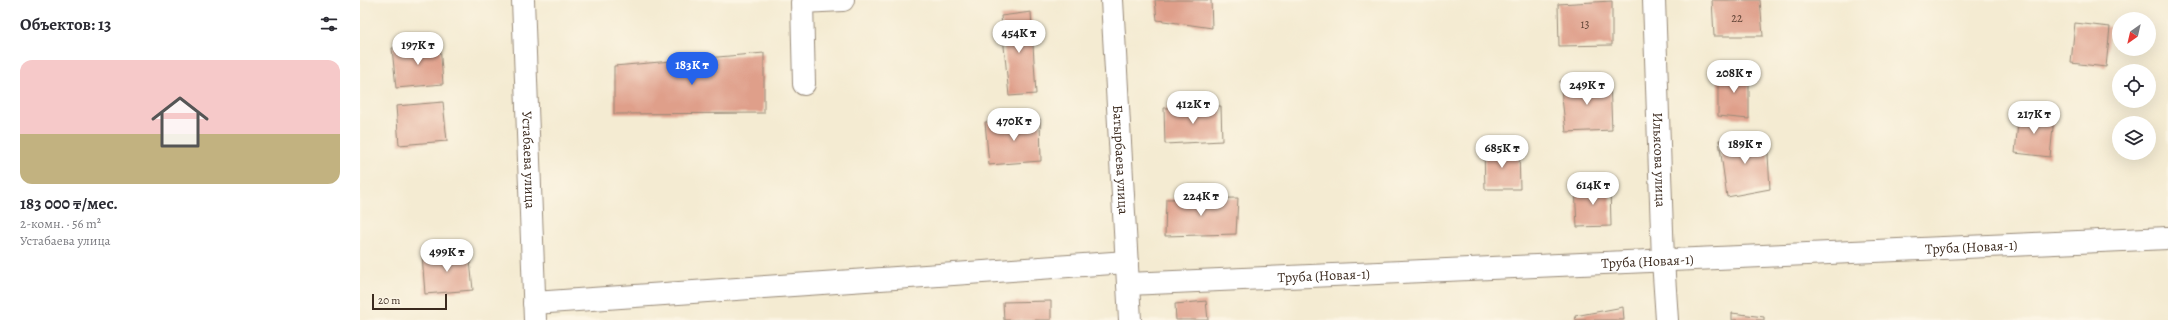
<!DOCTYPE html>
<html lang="ru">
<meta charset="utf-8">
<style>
body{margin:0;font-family:Alegreya,serif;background:#f7f7f7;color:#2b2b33;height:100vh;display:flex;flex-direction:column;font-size:15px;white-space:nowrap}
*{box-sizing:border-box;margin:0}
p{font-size:13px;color:#7c7c81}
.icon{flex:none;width:22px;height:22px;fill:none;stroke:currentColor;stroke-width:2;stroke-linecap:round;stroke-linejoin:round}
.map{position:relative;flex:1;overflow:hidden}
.side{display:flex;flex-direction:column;background:#fff;width:360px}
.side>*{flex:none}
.needle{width:26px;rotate:214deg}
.buttons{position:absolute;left:1752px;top:12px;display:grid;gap:8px}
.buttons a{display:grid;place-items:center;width:44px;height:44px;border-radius:50%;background:#fff;box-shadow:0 4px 16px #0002;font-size:20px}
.scale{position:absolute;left:12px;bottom:10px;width:75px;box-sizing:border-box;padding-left:4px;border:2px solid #3b2a1e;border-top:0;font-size:11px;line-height:14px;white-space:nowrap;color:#3b2a1e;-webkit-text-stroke:3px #fcf5e5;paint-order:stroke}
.price{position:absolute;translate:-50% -34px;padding:0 9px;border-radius:14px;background:#fff;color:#222;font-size:13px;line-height:26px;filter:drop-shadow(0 1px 2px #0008)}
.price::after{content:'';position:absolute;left:50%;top:24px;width:12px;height:9px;margin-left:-6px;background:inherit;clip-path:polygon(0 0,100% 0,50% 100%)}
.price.current{background:#2563eb;color:#fff}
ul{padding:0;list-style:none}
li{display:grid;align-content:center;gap:8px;height:212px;padding:0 20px}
li span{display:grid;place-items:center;height:124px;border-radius:12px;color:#555}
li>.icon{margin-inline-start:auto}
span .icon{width:72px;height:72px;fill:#fffc;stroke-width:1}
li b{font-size:17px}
h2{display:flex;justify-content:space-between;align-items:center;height:48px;padding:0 20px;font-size:17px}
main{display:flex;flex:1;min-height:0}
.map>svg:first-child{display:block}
</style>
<main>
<section class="side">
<h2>Объектов: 13<svg class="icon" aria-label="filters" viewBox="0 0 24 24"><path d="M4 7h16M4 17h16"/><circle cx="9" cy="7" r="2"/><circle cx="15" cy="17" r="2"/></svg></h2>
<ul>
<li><span style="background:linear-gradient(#f6c9c9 60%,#c2b280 0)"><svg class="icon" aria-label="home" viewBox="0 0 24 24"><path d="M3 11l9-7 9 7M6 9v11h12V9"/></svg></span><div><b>183 000 ₸/мес.</b><p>2-комн. · 56 m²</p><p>Устабаева улица</p></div></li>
</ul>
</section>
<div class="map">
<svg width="1808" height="320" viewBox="0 0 1808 320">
<rect width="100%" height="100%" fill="#fcf5e5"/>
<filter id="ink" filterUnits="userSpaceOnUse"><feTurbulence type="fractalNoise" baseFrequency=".025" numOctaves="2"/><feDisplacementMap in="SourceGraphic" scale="8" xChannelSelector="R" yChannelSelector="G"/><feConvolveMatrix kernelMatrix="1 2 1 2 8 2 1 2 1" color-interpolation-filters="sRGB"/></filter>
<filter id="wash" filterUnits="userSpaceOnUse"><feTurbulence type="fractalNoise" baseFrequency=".012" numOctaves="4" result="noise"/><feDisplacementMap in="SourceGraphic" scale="16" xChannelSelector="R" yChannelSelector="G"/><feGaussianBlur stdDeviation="0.9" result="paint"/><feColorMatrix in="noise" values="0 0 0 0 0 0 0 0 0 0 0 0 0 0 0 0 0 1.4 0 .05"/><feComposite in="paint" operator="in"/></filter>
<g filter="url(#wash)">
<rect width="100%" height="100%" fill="#f4ebd2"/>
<g id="blocks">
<path fill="#df9f8a" d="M795 0H851L852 28 797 20Z
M1352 0H1400L1403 36H1354Z
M1252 1V45L1199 46 1198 4Z
M671 12 676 94 649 96 641 16Z
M1715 23 1750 27 1746 67 1711 63Z
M80 44 83 84 36 88 32 48Z
M404 53V113L254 114V66Z
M1358 69 1389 70V119L1358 116Z
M1200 81H1250L1252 130 1206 132Z
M83 102 87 141 39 145 36 106Z
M861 106 862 141 805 144 804 108Z
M1659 113 1694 117 1690 157 1655 153Z
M680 119 681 161 629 165 625 122Z
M1407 137 1410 189 1367 197 1359 140Z
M1124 149H1159L1160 189H1125Z
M1250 185 1251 226 1217 227 1215 186Z
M878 198 876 234 805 236 806 199Z
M109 251 113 290 65 294 62 255Z
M691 301V320H644L643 302Z
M846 301 848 320H816L815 304Z
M1263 307 1264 320H1216L1215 316Z
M1372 313 1404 317V320H1372Z"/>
</g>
</g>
<g filter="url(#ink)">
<use href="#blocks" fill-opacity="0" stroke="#988a78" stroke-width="1"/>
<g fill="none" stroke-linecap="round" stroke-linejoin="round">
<defs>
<g id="minor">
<path id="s1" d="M163 0 175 320"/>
<path id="s2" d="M752 0 770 320"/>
<path id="s3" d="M1294 0 1303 260 1307 320"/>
<path d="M444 84 442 2 483 0"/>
<path id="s4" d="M768 284 1808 238"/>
<path d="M174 303 767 262"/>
</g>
</defs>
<use href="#minor" stroke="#988a78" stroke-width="24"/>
<use href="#minor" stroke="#fff" stroke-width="22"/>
</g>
</g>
<g text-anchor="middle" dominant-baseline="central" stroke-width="3" stroke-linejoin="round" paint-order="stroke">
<g font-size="12" fill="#644739">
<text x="1377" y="18">22</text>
<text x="1225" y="24">13</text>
</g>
<g font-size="14" fill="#3b2a1e" stroke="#fcf5e5">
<text stroke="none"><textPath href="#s1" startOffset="160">Устабаева улица</textPath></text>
<text stroke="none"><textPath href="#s2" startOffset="160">Батырбаева улица</textPath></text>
<text stroke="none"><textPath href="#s3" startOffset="160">Ильясова улица</textPath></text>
<text stroke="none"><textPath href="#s4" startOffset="844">Труба (Новая-1)</textPath></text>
<text stroke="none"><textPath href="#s4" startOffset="520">Труба (Новая-1)</textPath></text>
<text stroke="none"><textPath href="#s4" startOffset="196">Труба (Новая-1)</textPath></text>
</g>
</g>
</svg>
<div class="buttons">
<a><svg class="needle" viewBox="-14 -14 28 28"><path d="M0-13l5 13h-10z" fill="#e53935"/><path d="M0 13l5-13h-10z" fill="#7c7c81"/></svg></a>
<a><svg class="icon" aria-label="locate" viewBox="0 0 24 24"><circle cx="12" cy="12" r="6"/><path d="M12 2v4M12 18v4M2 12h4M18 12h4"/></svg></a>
<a><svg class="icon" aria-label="layers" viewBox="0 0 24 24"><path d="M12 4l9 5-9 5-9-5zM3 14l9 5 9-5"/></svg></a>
</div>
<div class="scale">20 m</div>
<b class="price" style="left:659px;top:54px">454K ₸</b>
<b class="price" style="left:58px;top:66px">197K ₸</b>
<b class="price current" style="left:332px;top:86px">183K ₸</b>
<b class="price" style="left:1374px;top:94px">208K ₸</b>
<b class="price" style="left:1227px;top:106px">249K ₸</b>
<b class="price" style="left:833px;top:125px">412K ₸</b>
<b class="price" style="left:1674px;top:135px">217K ₸</b>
<b class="price" style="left:654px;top:142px">470K ₸</b>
<b class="price" style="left:1385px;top:165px">189K ₸</b>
<b class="price" style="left:1142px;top:169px">685K ₸</b>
<b class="price" style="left:1233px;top:206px">614K ₸</b>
<b class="price" style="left:841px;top:217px">224K ₸</b>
<b class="price" style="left:87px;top:273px">499K ₸</b>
</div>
</main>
